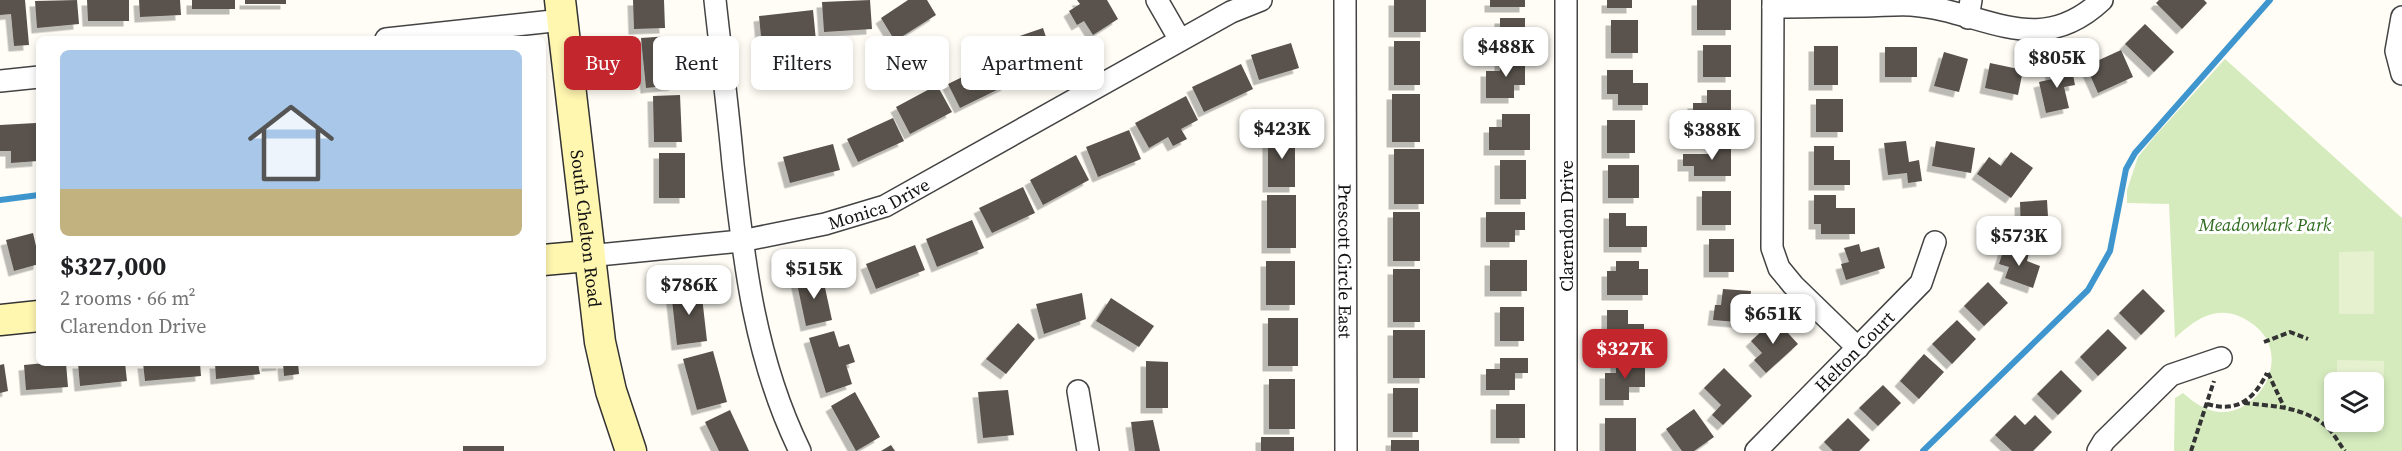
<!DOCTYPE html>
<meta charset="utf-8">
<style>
body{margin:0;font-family:"Source Serif 4",serif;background:#f6f6f6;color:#202124;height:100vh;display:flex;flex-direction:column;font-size:22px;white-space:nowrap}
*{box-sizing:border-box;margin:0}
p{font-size:20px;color:#757577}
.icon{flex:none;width:33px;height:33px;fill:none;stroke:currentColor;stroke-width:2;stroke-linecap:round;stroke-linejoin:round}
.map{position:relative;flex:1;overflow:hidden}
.panel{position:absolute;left:36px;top:36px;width:510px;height:330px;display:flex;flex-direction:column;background:#fff;border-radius:9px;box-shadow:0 3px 9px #0003}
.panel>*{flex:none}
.hud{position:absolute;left:564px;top:36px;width:570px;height:54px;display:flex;gap:12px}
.buttons{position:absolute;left:2324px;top:372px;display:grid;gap:12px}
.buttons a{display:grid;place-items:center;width:60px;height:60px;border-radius:9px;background:#fff;box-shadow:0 3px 9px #0003;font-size:30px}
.price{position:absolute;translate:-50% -51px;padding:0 14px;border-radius:12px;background:#fff;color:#222;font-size:20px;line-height:39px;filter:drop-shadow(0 2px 3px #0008)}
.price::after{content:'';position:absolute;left:50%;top:36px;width:18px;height:14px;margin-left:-9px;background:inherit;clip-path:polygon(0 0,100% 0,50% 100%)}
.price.on{background:#c4262e;color:#fff}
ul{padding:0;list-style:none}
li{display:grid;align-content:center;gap:12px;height:318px;padding:0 24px}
li span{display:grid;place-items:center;height:186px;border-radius:9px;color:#555}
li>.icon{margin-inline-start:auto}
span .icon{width:108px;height:108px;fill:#fffc;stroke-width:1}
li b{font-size:26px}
.tag{padding:0 21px;border-radius:9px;background:#fff;box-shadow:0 3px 9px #0003;font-size:21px;line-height:54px}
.tag.on{background:#c4262e;color:#fff}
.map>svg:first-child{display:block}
</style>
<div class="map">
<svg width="2402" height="451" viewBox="0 0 2402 451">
<defs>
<filter id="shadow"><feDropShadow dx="-5.5" dy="5.5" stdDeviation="0" flood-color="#0004"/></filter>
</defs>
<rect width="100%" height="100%" fill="#fffdf5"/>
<path fill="#d5ebbd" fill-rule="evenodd" d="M2225 59 2402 218V451H2174L2175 398 2183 393C2191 400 2200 407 2210 410 2256 426 2305 347 2241 317 2214 305 2194 321 2175 338L2169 204 2127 203V190L2138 157 2155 136ZM2334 382H2373V422H2334Z"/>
<path fill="#e6f2cf" d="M2374 251V314H2339V252Z
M2337 360 2384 361 2383 431H2337V422H2373V382H2337Z"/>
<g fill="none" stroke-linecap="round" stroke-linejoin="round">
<path stroke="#3f96cf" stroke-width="6" d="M0 200 39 195
M1923 451 2088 290 2110 251 2126 169 2135 153 2270 0"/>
</g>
<path fill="#5a524d" filter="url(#shadow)" d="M0 0H25L29 45 14 46 11 14 0 15Z
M77 0 79 24 37 28 35 1Z
M87 0H129V21H88Z
M139 0H180L181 15 140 17Z
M192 0H235V9H192Z
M245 0H286V4H245Z
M633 0H664L665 28 634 29Z
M870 0 872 29 824 32 822 2Z
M908 0H927L936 15 895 41 881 18Z
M1077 0H1107L1118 19 1093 35 1084 21 1077 25 1069 11 1080 4Z
M1394 0H1426V32H1394Z
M1490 0H1525V7H1490Z
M1607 0H1632V8H1607Z
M1697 0H1731V30H1697Z
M2159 0H2204L2207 3 2182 29 2156 3Z
M813 10 816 41 762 47 759 16Z
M1500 18H1525V52H1500Z
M1611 20H1638V53H1611Z
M2145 24 2174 52 2154 72 2125 44Z
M1043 28 1054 61 1009 75 1002 54 1015 50 1011 39Z
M670 36 675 85 646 88 641 38Z
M1394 41H1420V85H1394Z
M1291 43 1299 68 1259 80 1251 55Z
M1703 45H1731V77H1703Z
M1814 46H1838V85H1814Z
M1885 47H1917V77H1885Z
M2121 50 2133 77 2098 93 2086 66Z
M1944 52 1968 59 1959 92 1934 86Z
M1500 58H1525V85H1514V98H1486V71H1500Z
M995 61 1007 85 960 108 948 84Z
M1990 63 2023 70 2018 95 1985 88Z
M1241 64 1253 89 1204 112 1192 87Z
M2071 65 2075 85 2064 87 2069 108 2046 113 2039 82 2052 79 2050 70Z
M1607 70H1633V83H1648V105H1618V94H1607Z
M937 85 952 112 910 134 896 107Z
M1707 90H1731V129H1693V103H1707Z
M1392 94H1420V142H1392Z
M680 95 682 142H654L653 96Z
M1186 96 1198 120 1181 129 1187 139 1173 146 1168 137 1149 148 1135 123Z
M1816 99H1843V132H1816Z
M1502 114H1530V150H1489V127H1502Z
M893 118 904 141 858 162 847 139Z
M1607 120H1635V153H1607Z
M36 123 38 161 11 163V151H0V125Z
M1129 130 1141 159 1098 177 1086 147Z
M1268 133H1295V187H1268Z
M1906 141 1909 162 1919 160 1922 181 1908 183 1907 173 1888 175 1884 143Z
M1936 141 1975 148 1971 173 1932 166Z
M1714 142H1731V176H1694V166H1683V154H1714Z
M833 144 840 170 790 183 783 157Z
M1814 146H1834V160H1850V185H1814Z
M1394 149H1424V204H1394Z
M2011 152 2033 168 2011 198 1977 174 1989 157 2001 166Z
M659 153H685V198H659Z
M1076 155 1089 180 1043 205 1030 180Z
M1500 160H1526V199H1500Z
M1608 165H1639V198H1608Z
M1023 187 1035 213 992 233 979 208Z
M1702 191H1731V225H1702Z
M1267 195H1296V248H1267Z
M1814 195H1836V208H1855V234H1821V224H1814Z
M2047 200 2049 234 2021 235 2020 202Z
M1393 212H1420V261H1393Z
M1486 212H1525V230H1515V242H1486Z
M1609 213H1626V226H1647V247H1609Z
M972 220 984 248 937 267 926 239Z
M33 233 36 246H39V264L14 271 6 240Z
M1709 239H1734V272H1709Z
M1859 244 1861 252 1879 247 1885 268 1846 280 1841 264 1849 262 1844 248Z
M915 245 925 270 876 289 866 264Z
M2005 245 2029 253 2027 261 2040 266 2033 288 2005 278 2009 267 1999 264Z
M1490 260H1527V291H1490Z
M1266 261H1295V305H1266Z
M1616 261H1639V269H1648V295H1607V271H1616Z
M1393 269H1420V322H1393Z
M822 274 832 320 806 326 796 279Z
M1988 282 2008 303 1984 326 1964 306Z
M701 288 707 341 677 345 671 291Z
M1723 289 1751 291 1748 323 1713 320 1715 305H1721Z
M2143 289 2165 311 2141 335 2119 313Z
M1082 293 1086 319 1044 334 1036 304Z
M1111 298 1154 326 1139 347 1096 321Z
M1500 307H1524V341H1500Z
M1607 310H1628V324H1644V350H1607Z
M1268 318H1298V366H1268Z
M1775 319 1798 344 1766 373 1754 360 1762 353 1751 341Z
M1957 320 1976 339 1952 364 1932 344Z
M1018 323 1035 339 1006 374 986 359Z
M2108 329 2127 348 2098 376 2080 357Z
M1393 330H1425V378H1393Z
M834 331 839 347 849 344 855 362 846 365 852 384 826 393 809 338Z
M713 351 727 402 697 410 683 359Z
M1924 354 1944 372 1919 399 1900 381Z
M1500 358H1528V373H1515V390H1486V369H1500Z
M1146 361 1168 362V408H1146Z
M1616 361H1645V387H1629V400H1605V373H1616Z
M45 363H66L68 387 26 390 24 365Z
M78 363H125L127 381 80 386Z
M143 363H200L201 376 145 381Z
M215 363H258L260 374 216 379Z
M267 363H282V365L267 366Z
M283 363H298L299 374 284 376Z
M4 364 8 391 0 393V365Z
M1724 368 1752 396 1723 425 1712 415 1721 405 1704 388Z
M2061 370 2082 391 2058 415 2037 394Z
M1269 379H1295V429H1269Z
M1883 385 1901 403 1878 426 1859 408Z
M1393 388H1418V432H1393Z
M1008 390 1014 435 983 438 978 392Z
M855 392 880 437 856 451 831 406Z
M1496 404H1525V438H1496Z
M1694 409 1714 437 1694 451H1682L1666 429Z
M730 410 749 451H719L705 422Z
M2015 415 2025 425 2035 415 2052 432 2033 451H2012L1995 435Z
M1605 418H1636V451H1605Z
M1848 418 1870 440 1859 451H1833L1824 442Z
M1153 420 1160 451H1135L1131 422Z
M1261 437H1294V451H1261Z
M1391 440H1419V451H1391Z
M891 445 895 451H881Z
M463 446H504V451H463Z"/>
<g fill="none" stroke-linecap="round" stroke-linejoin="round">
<defs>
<g id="street">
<path d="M715 0C721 55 728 109 733 164 744 264 755 359 800 451"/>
<path d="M1157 0 1180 40"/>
<path id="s1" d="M1345 0 1346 451"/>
<path d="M1773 0 1772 248 1779 268 1793 285 1858 348"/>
<path d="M1773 7C1804 7 1834 6 1865 6 1880 6 1896 4 1911 5 1983 10 2037 61 2102 0"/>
<path d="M2402 17 2396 51 2402 74"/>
<path d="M1968 18 1971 0"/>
<path d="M386 39 562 20"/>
<path d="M0 81 39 77"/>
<path id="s2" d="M588 256 741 241 825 224 885 206 1231 12 1261 0"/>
<path d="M1078 391 1088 451"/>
<path d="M1566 451V0"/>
<path id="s3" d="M1756 451 1921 283 1935 242"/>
<path d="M2098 451 2104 441 2171 375 2221 358"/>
</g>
<g id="secondary">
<path id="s4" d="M560 0 600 342 611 391 631 451"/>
<path d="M543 260 588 256"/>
<path d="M0 320 39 316"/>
</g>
</defs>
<use href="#street" stroke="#444" stroke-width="24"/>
<use href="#secondary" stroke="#333" stroke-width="33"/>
<path stroke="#333" stroke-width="4" stroke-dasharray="6 3" stroke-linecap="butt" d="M2264 342 2290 332 2308 339
M2268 373 2284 407
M2244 403C2273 406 2306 407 2328 428 2335 435 2339 444 2345 451
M2207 404C2238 413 2254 399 2267 373
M2191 451 2214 381"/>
<use href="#street" stroke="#fff" stroke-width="21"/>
<use href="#secondary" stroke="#fff6b0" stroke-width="30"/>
</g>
<g text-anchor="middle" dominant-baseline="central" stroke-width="6" stroke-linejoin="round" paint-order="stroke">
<g font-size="18" fill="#111" stroke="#fff">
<text stroke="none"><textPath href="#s2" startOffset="297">Monica Drive</textPath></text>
<text transform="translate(1566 226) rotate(-90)">Clarendon Drive</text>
<text stroke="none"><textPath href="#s4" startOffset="230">South Chelton Road</textPath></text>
<text stroke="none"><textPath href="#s1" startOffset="261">Prescott Circle East</textPath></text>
<text stroke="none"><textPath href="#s3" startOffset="140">Helton Court</textPath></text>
</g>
<g font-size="18" font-style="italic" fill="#2f6b1f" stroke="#fff">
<text x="2265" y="224">Meadowlark Park</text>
</g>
</g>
</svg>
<div class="buttons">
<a><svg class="icon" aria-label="layers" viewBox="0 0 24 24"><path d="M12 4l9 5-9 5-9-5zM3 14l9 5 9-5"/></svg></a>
</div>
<b class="price" style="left:1506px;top:78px">$488K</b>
<b class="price" style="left:2057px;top:89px">$805K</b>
<b class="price" style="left:1282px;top:160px">$423K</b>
<b class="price" style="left:1712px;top:161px">$388K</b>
<b class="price" style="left:2019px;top:267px">$573K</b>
<b class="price" style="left:814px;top:300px">$515K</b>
<b class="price" style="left:689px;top:316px">$786K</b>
<b class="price" style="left:1773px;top:345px">$651K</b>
<b class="price on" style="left:1625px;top:380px">$327K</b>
<div class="hud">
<a class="tag on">Buy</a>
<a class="tag">Rent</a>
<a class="tag">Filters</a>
<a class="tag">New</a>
<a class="tag">Apartment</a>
</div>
<section class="panel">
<ul>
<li><span style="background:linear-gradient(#a9c7e8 75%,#c2b280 0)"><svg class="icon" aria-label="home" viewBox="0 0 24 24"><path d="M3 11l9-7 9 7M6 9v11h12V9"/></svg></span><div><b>$327,000</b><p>2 rooms · 66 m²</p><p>Clarendon Drive</p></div></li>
</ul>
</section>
</div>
